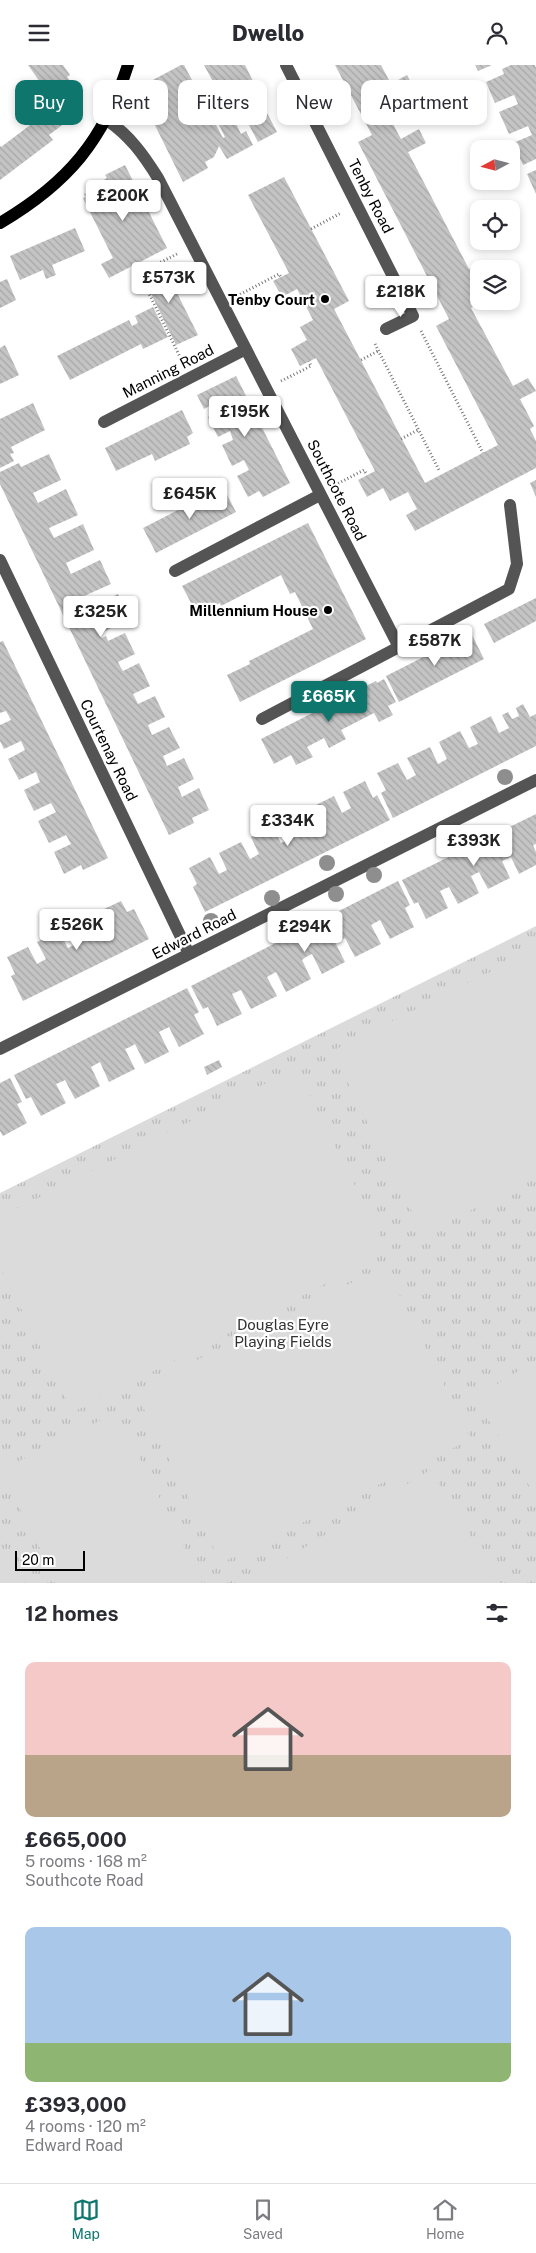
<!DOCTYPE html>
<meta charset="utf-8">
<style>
body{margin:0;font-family:"Public Sans",sans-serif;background:#f7f7f7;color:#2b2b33;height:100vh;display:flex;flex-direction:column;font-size:19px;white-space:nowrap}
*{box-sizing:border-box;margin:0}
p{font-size:16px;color:#7c7c81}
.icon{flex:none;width:28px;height:28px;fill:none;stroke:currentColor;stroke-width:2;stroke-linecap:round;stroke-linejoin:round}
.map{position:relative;height:1518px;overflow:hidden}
.side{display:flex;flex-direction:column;background:#fff;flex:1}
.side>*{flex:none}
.hud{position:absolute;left:15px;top:15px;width:506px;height:45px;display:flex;gap:10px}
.needle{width:32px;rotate:263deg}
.controls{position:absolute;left:470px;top:75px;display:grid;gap:10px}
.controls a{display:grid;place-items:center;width:50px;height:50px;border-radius:10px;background:#fff;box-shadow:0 2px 8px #0003;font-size:25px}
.scale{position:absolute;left:15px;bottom:12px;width:70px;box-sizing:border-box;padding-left:5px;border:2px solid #000;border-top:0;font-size:14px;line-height:18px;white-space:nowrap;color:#000;-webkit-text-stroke:4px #fff;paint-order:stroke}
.price{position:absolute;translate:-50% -42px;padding:0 11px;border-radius:5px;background:#fff;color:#222;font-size:16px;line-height:32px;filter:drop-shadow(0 1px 2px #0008)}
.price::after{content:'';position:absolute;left:50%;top:30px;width:15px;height:11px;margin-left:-8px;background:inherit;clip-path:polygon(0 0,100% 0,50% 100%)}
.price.selected{background:#0f766e;color:#fff}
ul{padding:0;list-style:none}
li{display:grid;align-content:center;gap:10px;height:265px;padding:0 25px}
li span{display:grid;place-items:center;height:155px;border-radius:10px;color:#555}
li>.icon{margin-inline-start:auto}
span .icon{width:90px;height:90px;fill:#fffc;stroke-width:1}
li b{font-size:21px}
h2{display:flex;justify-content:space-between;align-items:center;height:60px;padding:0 25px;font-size:21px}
.pill{padding:0 18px;border-radius:10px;background:#fff;box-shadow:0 2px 8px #0003;font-size:18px;line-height:45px}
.pill.selected{background:#0f766e;color:#fff}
header{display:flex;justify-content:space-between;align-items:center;height:65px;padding:0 25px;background:#fff;font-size:22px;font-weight:800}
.tabs{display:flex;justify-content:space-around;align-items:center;height:70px;border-top:1px solid #e1e1e2;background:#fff;font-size:14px;color:#7c7c81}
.tabs a{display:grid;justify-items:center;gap:2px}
.tabs .selected{color:#0f766e}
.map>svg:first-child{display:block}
</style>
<header><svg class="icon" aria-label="menu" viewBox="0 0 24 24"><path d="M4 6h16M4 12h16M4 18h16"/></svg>Dwello<svg class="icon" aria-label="person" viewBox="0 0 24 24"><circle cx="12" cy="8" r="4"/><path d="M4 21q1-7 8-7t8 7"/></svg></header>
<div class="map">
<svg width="536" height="1518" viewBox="0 0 536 1518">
<defs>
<pattern id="park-tufts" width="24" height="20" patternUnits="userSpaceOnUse" patternTransform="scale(1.25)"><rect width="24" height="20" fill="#dbdbdb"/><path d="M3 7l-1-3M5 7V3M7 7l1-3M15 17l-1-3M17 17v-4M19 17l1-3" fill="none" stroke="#bababa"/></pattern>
<pattern id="building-back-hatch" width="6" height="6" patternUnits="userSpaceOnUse" patternTransform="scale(1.25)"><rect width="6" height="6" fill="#c4c4c4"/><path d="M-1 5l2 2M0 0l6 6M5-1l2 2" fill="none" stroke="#a7a7a7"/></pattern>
</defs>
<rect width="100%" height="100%" fill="#fff"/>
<path fill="url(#park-tufts)" d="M536 861V1518H0V1128Z"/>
<path fill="#dbdbdb" d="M536 884V1113L423 1169 332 986Z
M296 1003 388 1187 73 1347 0 1202V1152Z
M385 1201 471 1374 221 1498 135 1326Z
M536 1295V1432L475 1333Z
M117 1347 202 1518H57L1 1405Z
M430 1405 499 1518H247Z
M0 1479 25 1518H0Z"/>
<path fill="url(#building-back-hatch)" d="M28 0H63L70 10 67 12 81 30 66 41 74 51 49 70 53 75 0 115V80L1 82 62 36 53 22 47 27Z
M181 0H184L223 73 225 72 218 58 232 50 241 69 246 66 253 80 227 94 219 81 214 92 205 97 208 103 183 117 143 36 149 34V17Z
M204 0H245L255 20 224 37Z
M335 0H381L391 19 407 10 414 23 398 32 408 51 393 59 401 74 419 64 426 78 408 87 469 204 485 196 489 204H479V216L475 218 479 224V236H483L471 243 513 321 528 313 536 326 520 334 534 361 530 364 536 376V403L415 466 406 450 417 444 408 427 390 436 383 423 367 432 358 415 375 406 316 293 300 301 291 284 307 275 300 262 313 255 297 224 282 232 273 216 289 208 248 130 284 112 349 236 334 244 425 418 498 380 436 261 449 254 358 77 372 70Z
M475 0H492L478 6Z
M511 0H535L536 3V94L523 100 513 78 532 70 528 61 509 69 499 47 518 39 514 30 495 38 486 17 504 9 502 4Z
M267 48 277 67 258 77 248 58Z
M125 100 167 183 109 213 101 199 113 193 83 133 86 132 84 129 96 123 95 120 107 113 105 110Z
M536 105V129L527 109Z
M75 163 85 186 52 200 56 210 46 214 43 205 20 215 10 191Z
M162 198 198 270 176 280 141 208Z
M7 214 16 235 0 243V217Z
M153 242 168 272 143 284 141 279 70 315 57 291 129 255 132 261 138 258 135 251Z
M5 280 19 310 0 319V283Z
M236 311 290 418 263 432 259 426 248 432 237 411 249 405 244 395 232 401 222 380 233 375 230 366 218 372 208 352 219 346 218 342 215 338 204 344 197 330Z
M33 338 45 365 11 382 14 388 10 389 14 396 0 403V354Z
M182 345 193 368 187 372 190 379 155 396 152 389 116 406 105 383Z
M49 389 61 415 33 428 38 438 66 424 78 450 49 463 54 473 83 459 94 485 66 498 71 509 100 495 111 519 82 532 87 543 118 529 130 554 99 569 102 573 106 571 108 576 125 568 135 589 118 597 121 603 123 606 139 598 150 621 133 629 138 639 155 631 165 652 148 660 152 670 169 662 180 683 163 691 167 701 184 693 194 714 178 722 182 732 199 723 209 745 192 753 194 758 169 770 0 419V407L19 398 21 402Z
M536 415V432L530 418Z
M223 422 236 447 156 488 143 463Z
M308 458 366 574 240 637 227 610 250 599 249 596 313 564 295 527 290 529 281 510 221 541 220 538 197 549 182 521Z
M536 533V556L494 578 484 559Z
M471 568 484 594 399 637 386 611Z
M3 576 108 793 83 805 81 800 64 809 54 787 71 779 66 770 49 778 38 756 56 747 51 738 34 746 24 725 40 717 36 707 19 715 8 694 25 685 21 676 4 684 0 676V660L11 655 6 646 0 648V577Z
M384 614 396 637 388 641 393 650 379 657 374 648 341 665 346 674 329 683 324 673 307 682 313 692 296 700 291 690 274 699 261 674 376 616 377 618Z
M523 639 530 652 536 649V681L393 753 381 728 386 725 377 708 398 698 407 715 416 710 407 693 430 682 438 699 447 694 439 677 460 666 469 683 478 679 470 662 491 651 499 668 509 663 502 650 508 647 512 654 517 652 519 651 516 643Z
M365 716 373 733 377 730 390 755 205 847 193 822 197 819 189 803 210 792 219 809 227 805 219 788 241 777 250 794 259 789 251 772 272 762 281 778 285 776 290 774 282 757 303 746 312 763 320 759 312 742 334 731 342 748 351 743 343 727Z
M536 749V779L533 780 536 787V800L519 809 511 792 502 796 510 813 488 824 479 807 471 811 479 828 458 839 449 822 444 824 440 826 448 843 426 854 418 837 414 839 402 815Z
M398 816 410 840 405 843 414 862 390 874 380 855 371 860 381 879 355 892 345 873 335 877 345 897 322 909 312 889 306 892 302 895 311 914 286 927 276 907 267 912 277 931 251 944 241 925 232 929 242 949 217 961 208 942 203 944 191 921Z
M121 836 127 847 134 844 149 874 23 936 11 911 15 909 7 892 28 882 37 899 46 894 37 877 59 866 68 883 72 881 77 878 69 862 90 851 98 868 103 866 108 863 100 846Z
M187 923 199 947 194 950 204 969 179 982 169 962 159 967 169 987 145 999 135 979 130 982 125 984 135 1004 109 1017 100 997 91 1002 100 1021 75 1034 65 1015 61 1017 56 1019 66 1038 41 1051 31 1032 26 1034 14 1010Z
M219 995 222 1002 207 1010 204 1002Z
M10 1013 22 1037 17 1039 27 1058 3 1071 0 1066V1018Z"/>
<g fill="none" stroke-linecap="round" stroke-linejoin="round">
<path stroke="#767676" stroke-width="3" stroke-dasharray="1 2.5" stroke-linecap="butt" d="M311 164 341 148
M177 189 139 208 182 296
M237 231 279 209 281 212
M421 266 483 388
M375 279 439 405
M361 295 378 286
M281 316 311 301 309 296
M401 374 418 365
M335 420 364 405 367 410"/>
<path stroke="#545454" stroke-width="12" d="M286 0 413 251 386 264
M107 55C130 71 143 89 158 113L399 582
M104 357 246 284
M0 495 189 889
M175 506 320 430
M262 654 509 524 517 499 510 440
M0 984 536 715"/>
<path stroke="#000" stroke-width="12" d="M0 158C68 118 104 75 128 0"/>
</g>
<g fill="#8e8e8e">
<circle cx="505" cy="712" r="8"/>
<circle cx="458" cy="768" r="8"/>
<circle cx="327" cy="798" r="8"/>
<circle cx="374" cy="810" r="8"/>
<circle cx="336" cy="829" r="8"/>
<circle cx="272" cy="833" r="8"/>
<circle cx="282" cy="854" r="8"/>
<circle cx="211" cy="856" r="8"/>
</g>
<g fill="#000" stroke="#fff" stroke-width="2">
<circle cx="325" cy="234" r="5"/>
<circle cx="328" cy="545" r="5"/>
</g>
<g text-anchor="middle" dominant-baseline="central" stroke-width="4.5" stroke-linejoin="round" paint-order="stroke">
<g font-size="15" fill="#000" stroke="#fff">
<text transform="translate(371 131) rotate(63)">Tenby Road</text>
<text transform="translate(168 306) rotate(-27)">Manning Road</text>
<text transform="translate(337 425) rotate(63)">Southcote Road</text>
<text transform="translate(109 685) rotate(64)">Courtenay Road</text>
<text transform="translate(194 869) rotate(-27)">Edward Road</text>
</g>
<g font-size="15" font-weight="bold" fill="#000" stroke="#fff" text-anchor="end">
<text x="315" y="234">Tenby Court</text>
<text x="318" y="545">Millennium House</text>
</g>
<g font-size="15" fill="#323232" stroke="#fff">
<text x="283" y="1259">Douglas Eyre<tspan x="283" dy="17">Playing Fields</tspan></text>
</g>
</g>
</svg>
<div class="controls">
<a><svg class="needle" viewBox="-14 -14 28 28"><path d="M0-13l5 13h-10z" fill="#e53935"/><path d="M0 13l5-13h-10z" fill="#7c7c81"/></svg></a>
<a><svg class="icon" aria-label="locate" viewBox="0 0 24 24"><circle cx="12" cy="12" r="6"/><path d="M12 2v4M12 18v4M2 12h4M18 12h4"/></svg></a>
<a><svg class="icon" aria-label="layers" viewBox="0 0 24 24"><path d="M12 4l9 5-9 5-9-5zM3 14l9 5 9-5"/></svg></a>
</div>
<div class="scale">20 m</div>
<b class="price" style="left:123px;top:157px">£200K</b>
<b class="price" style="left:169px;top:239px">£573K</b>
<b class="price" style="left:401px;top:253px">£218K</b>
<b class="price" style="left:245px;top:373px">£195K</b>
<b class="price" style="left:190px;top:455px">£645K</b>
<b class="price" style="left:101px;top:573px">£325K</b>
<b class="price" style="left:435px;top:602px">£587K</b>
<b class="price selected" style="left:329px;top:658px">£665K</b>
<b class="price" style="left:288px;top:782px">£334K</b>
<b class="price" style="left:474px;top:802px">£393K</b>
<b class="price" style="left:77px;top:886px">£526K</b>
<b class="price" style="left:305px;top:888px">£294K</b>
<div class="hud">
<a class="pill selected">Buy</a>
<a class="pill">Rent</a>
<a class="pill">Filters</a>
<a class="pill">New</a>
<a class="pill">Apartment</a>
</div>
</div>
<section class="side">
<h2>12 homes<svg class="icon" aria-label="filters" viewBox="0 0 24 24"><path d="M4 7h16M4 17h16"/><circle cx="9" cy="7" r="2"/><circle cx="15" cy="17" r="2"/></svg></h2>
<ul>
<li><span style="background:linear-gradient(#f6c9c9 60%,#b9a48a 0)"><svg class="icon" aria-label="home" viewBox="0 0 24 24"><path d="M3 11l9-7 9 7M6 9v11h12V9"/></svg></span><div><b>£665,000</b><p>5 rooms · 168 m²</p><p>Southcote Road</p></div></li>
<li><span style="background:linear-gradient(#a9c7e8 75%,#8fb573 0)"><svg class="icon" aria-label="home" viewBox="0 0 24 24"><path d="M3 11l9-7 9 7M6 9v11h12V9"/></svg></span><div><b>£393,000</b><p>4 rooms · 120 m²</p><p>Edward Road</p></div></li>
</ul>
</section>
<nav class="tabs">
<a class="selected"><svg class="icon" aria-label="map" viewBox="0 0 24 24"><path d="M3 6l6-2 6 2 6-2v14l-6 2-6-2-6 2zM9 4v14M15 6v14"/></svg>Map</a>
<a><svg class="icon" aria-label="saved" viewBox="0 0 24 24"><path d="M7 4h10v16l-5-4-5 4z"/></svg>Saved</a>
<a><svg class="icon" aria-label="home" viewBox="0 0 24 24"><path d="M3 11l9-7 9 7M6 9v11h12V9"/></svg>Home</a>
</nav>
